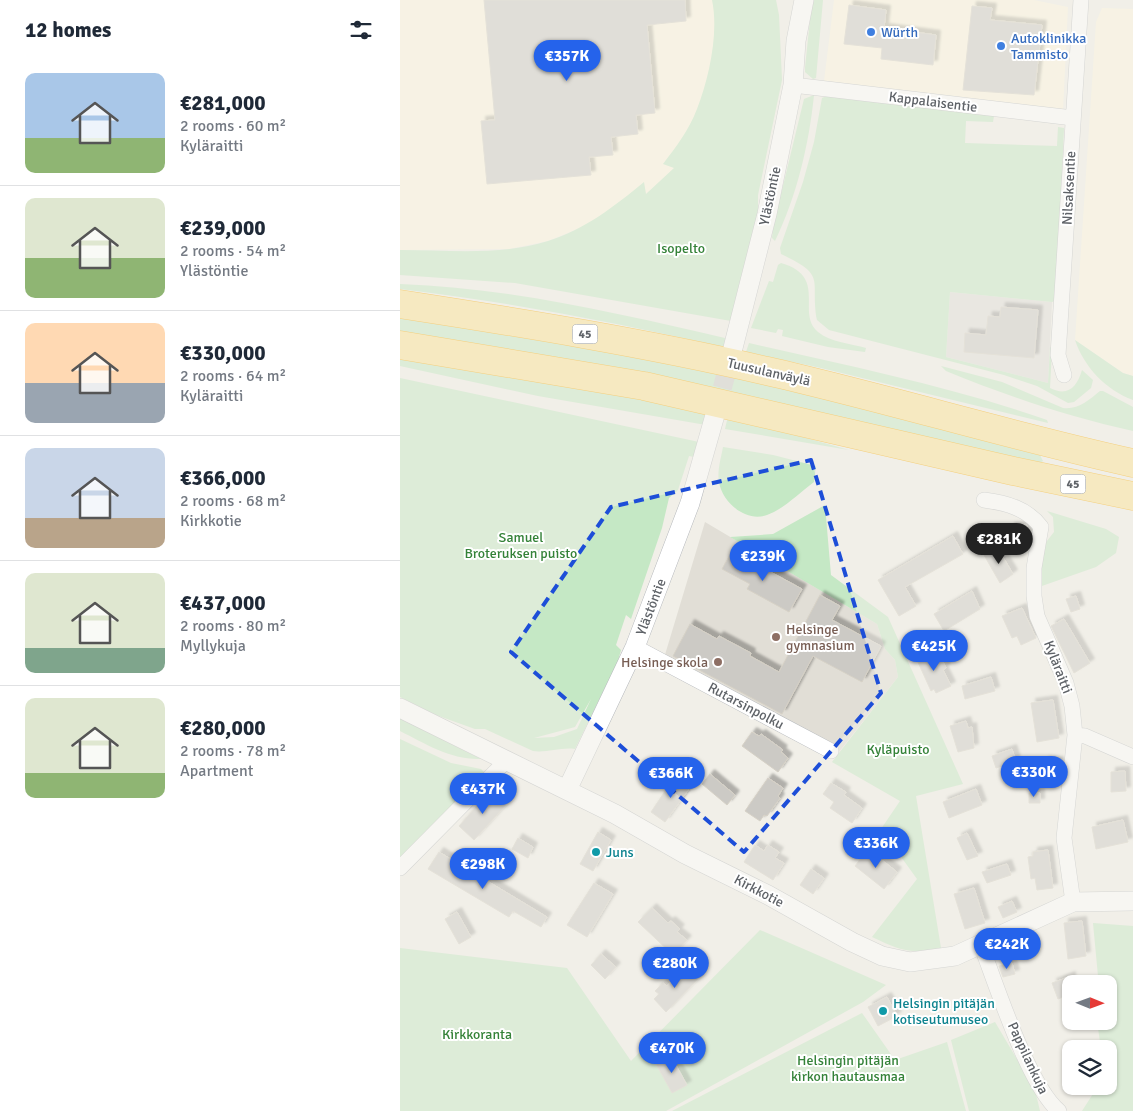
<!DOCTYPE html>
<meta charset="utf-8">
<style>
body{margin:0;font-family:Signika,sans-serif;background:#f6f6f7;color:#1f2937;height:100vh;display:flex;flex-direction:column;font-size:19px;white-space:nowrap}
*{box-sizing:border-box;margin:0}
p{font-size:16px;color:#747a83}
.icon{flex:none;width:28px;height:28px;fill:none;stroke:currentColor;stroke-width:2;stroke-linecap:round;stroke-linejoin:round}
.map{position:relative;flex:1;overflow:hidden}
.details{display:flex;flex-direction:column;background:#fff;width:400px}
.details>*{flex:none}
.needle{width:32px;rotate:91deg}
.controls{position:absolute;left:662px;top:975px;display:grid;gap:10px}
.controls a{display:grid;place-items:center;width:55px;height:55px;border-radius:10px;background:#fff;box-shadow:0 1px 4px #0004;font-size:25px}
.price{position:absolute;translate:-50% -42px;padding:0 11px;border-radius:18px;background:#2563eb;color:#fff;font-size:16px;line-height:32px;filter:drop-shadow(0 1px 2px #0008)}
.price::after{content:'';position:absolute;left:50%;top:30px;width:15px;height:11px;margin-left:-8px;background:inherit;clip-path:polygon(0 0,100% 0,50% 100%)}
.price.current{background:#222;color:#fff}
ul{padding:0;list-style:none}
li{display:flex;align-items:center;gap:15px;height:125px;padding:0 25px}
li+li{border-top:1px solid #e0e1e3}
li span{display:grid;place-items:center;flex:none;width:140px;height:100px;border-radius:10px;color:#555}
li>.icon{margin-inline-start:auto}
span .icon{width:60px;height:60px;fill:#fffc;stroke-width:1}
li b{font-size:21px}
h2{display:flex;justify-content:space-between;align-items:center;height:60px;padding:0 25px;font-size:21px}
main{display:flex;flex:1;min-height:0}
.map>svg:first-child{display:block}
</style>
<main>
<section class="details">
<h2>12 homes<svg class="icon" aria-label="filters" viewBox="0 0 24 24"><path d="M4 7h16M4 17h16"/><circle cx="9" cy="7" r="2"/><circle cx="15" cy="17" r="2"/></svg></h2>
<ul>
<li><span style="background:linear-gradient(#a9c7e8 65%,#8fb573 0)"><svg class="icon" aria-label="home" viewBox="0 0 24 24"><path d="M3 11l9-7 9 7M6 9v11h12V9"/></svg></span><div><b>€281,000</b><p>2 rooms · 60 m²</p><p>Kyläraitti</p></div></li>
<li><span style="background:linear-gradient(#dfe7d0 60%,#8fb573 0)"><svg class="icon" aria-label="home" viewBox="0 0 24 24"><path d="M3 11l9-7 9 7M6 9v11h12V9"/></svg></span><div><b>€239,000</b><p>2 rooms · 54 m²</p><p>Ylästöntie</p></div></li>
<li><span style="background:linear-gradient(#ffd9b3 60%,#9aa5b1 0)"><svg class="icon" aria-label="home" viewBox="0 0 24 24"><path d="M3 11l9-7 9 7M6 9v11h12V9"/></svg></span><div><b>€330,000</b><p>2 rooms · 64 m²</p><p>Kyläraitti</p></div></li>
<li><span style="background:linear-gradient(#c9d6e8 70%,#b9a48a 0)"><svg class="icon" aria-label="home" viewBox="0 0 24 24"><path d="M3 11l9-7 9 7M6 9v11h12V9"/></svg></span><div><b>€366,000</b><p>2 rooms · 68 m²</p><p>Kirkkotie</p></div></li>
<li><span style="background:linear-gradient(#dfe7d0 75%,#7fa58c 0)"><svg class="icon" aria-label="home" viewBox="0 0 24 24"><path d="M3 11l9-7 9 7M6 9v11h12V9"/></svg></span><div><b>€437,000</b><p>2 rooms · 80 m²</p><p>Myllykuja</p></div></li>
<li><span style="background:linear-gradient(#dfe7d0 75%,#8fb573 0)"><svg class="icon" aria-label="home" viewBox="0 0 24 24"><path d="M3 11l9-7 9 7M6 9v11h12V9"/></svg></span><div><b>€280,000</b><p>2 rooms · 78 m²</p><p>Apartment</p></div></li>
</ul>
</section>
<div class="map">
<svg width="733" height="1111" viewBox="0 0 733 1111">
<defs>
<filter id="shadow"><feDropShadow dx="4.5" dy="-4.5" stdDeviation="1" flood-color="#0004"/></filter>
</defs>
<rect width="100%" height="100%" fill="#f1efe8"/>
<path fill="#fef7e0" d="M0 0H330L293 149 266 177 229 208 148 241 109 249 0 250Z
M434 0H634L668 7 663 111 424 81Z
M702 8 733 9V376L723 373 675 340 696 22Z"/>
<path fill="#e0deda" d="M550 292 652 302 648 383 546 357Z"/>
<path fill="#e1ded6" d="M305 522 477 624 485 649 495 660 498 677 439 752 264 658Z"/>
<path fill="#c5e8c5" fill-rule="evenodd" d="M312 0H376L379 15 382 80 358 195V224L331 321 115 283 0 275V250C48 250 101 256 148 241 184 230 215 206 244 182L246 194 274 168 263 164C276 147 289 130 297 109 309 78 319 33 312 0Z
M412 0H423L416 78 413 79 405 72V68Z
M414 95C409 144 397 196 375 241L372 238 373 227 404 99Z
M427 96 594 116 593 122 566 121 565 143 657 146 658 127 664 128 657 300 652 302 550 292 546 357 648 383 650 347 652 349 650 388C668 397 677 387 682 370L693 380 691 388 674 402 668 403 637 386 604 375 429 330 417 320C410 279 428 276 381 254L380 248 403 182 414 142 422 98Z
M381 263C429 277 395 313 418 332 430 342 452 344 466 348L465 352 428 347 382 336 383 330 378 329 376 333 351 328 369 281 373 282 378 265Z
M0 284C112 288 220 314 329 339L327 348C219 323 110 302 0 289Z
M0 312 266 357 640 455 643 461 640 463 0 335Z
M675 340 723 373 733 376V400C706 390 684 367 675 340Z
M349 343C449 366 550 386 647 420L648 423 421 368 346 352Z
M0 357 100 372 310 412 306 425 138 396 0 366Z
M541 366 602 382 663 408C678 410 689 400 700 391H703L733 407V431C669 417 607 396 546 371Z
M0 378 299 442 294 457 289 456 278 490 269 498 262 528 231 619 226 615 216 645 221 650 218 661 175 749C161 747 146 753 133 751L85 729H75L36 715 0 697V680L60 711 0 680ZM191 699 177 729 154 737 134 738 175 727Z
M328 416 449 450 325 429Z
M323 447 373 455 416 466 414 482C399 493 384 509 367 515 346 523 322 502 319 482 317 471 321 458 323 447Z
M425 505 431 575 488 617 563 784 516 796 541 948C508 954 502 951 472 937L517 879 481 829 500 801 432 762 498 677 495 660 485 649 477 624 330 537 373 534Z
M647 511 706 529 719 537 716 553 696 567 639 587 643 546 654 532 653 517Z
M0 718 81 759C51 760 26 744 0 731Z
M0 739 51 763 81 769 86 774 0 860Z
M693 923 733 926V1111H682L698 1086H709V1049H701L697 1021H709V984H696L698 976Z
M360 930 486 985 463 1002 266 1111H0V948L167 968 231 1061Z
M462 1013 495 1060 547 1042 566 1111H272Z
M595 1022 635 1090 640 1111H569L551 1040Z"/>
<path fill="#cccac5" stroke="#d6d1c6" filter="url(#shadow)" d="M84 0H285L286 21 247 25 255 113 236 115 238 134 211 137 213 155 189 157 191 175 87 184 81 121 95 120Z
M449 5 486 10 484 28 536 35 533 65 481 59 482 48 444 44Z
M572 6 592 8 590 20 642 25 634 95 563 90Z
M601 307 638 310 634 358 564 352 565 333 586 335 588 316 600 317Z
M627 525 629 537 611 539 610 527Z
M553 536 563 554 505 587 516 606 499 616 478 580Z
M597 547 613 574 600 583 584 555Z
M332 551 402 589 389 612 347 589 350 584 322 569Z
M572 591 580 609 544 631 534 614Z
M420 595 440 606 432 620 481 646 462 682 413 656 382 714 273 656 290 624 317 639 319 636 351 653 350 656 379 672Z
M676 596 680 609 671 612 666 599Z
M622 608 636 638 621 645 617 636 612 638 602 616Z
M664 619 690 663 674 673 651 626Z
M535 652 538 659 541 657 546 668 543 670 551 686 536 693 534 689 531 691 517 660Z
M591 677 595 691 565 699 562 686Z
M653 700 659 738 637 742 631 703Z
M566 721 568 728 572 727 574 748 558 752 550 726Z
M352 732 359 736 361 734 383 750 381 752 388 758 378 772 342 746Z
M612 749 616 761 596 768 592 756Z
M644 761H659V786L645 787Z
M725 771 726 791 711 792V772Z
M310 774 335 795 327 805 302 784Z
M276 775 291 786 265 822 251 812Z
M368 778 383 788 378 796 380 798 367 816 364 815 360 821 345 811Z
M431 783 446 792 444 795 462 808 452 823 430 808 434 802 423 794Z
M576 789 582 805 549 818 543 802Z
M91 790 107 804 74 840 59 826Z
M629 793H640V803H629Z
M723 820 728 842 696 849 692 827Z
M198 832 211 840 193 871 180 864Z
M567 833 578 856 567 860 557 838Z
M118 838 133 847 128 858 112 849Z
M355 845 364 851 368 845 379 852 375 858 384 863 373 880 344 862Z
M468 849 497 872 484 889 455 866Z
M648 850 653 888 637 890 635 878 631 879 628 857 633 856V852Z
M39 852 147 917 141 927 113 911 109 917 28 869Z
M607 864 611 875 587 883 582 872Z
M411 869 424 878 413 894 400 885Z
M194 883 213 894 187 937 167 925Z
M574 888 585 923 565 929 554 894Z
M612 901 617 912 603 918 598 907Z
M252 908 268 923 271 921 280 929 277 932 287 940 273 955 238 922Z
M57 912 71 937 59 944 45 919Z
M682 921 686 956 668 959 664 923Z
M201 954 216 967 205 979 191 965Z
M612 963 615 974 603 977 599 966Z
M286 966 299 978 266 1012 254 999 259 994 255 991 263 983 267 986Z
M671 976V994L658 999 652 983Z
M487 997 497 1016 478 1026 468 1007Z
M271 1056 287 1085 272 1093 256 1064Z"/>
<g fill="none" stroke-linecap="round" stroke-linejoin="round">
<path stroke="#ccccc8" stroke-width="19" stroke-dasharray="19 9" stroke-linecap="butt" d="M315 415 332 352"/>
<defs>
<path id="minor" d="M393 85 673 118
M664 375 658 355 681 0
M584 500C606 503 627 508 641 527L634 568V596L637 616 666 683 672 706 675 735 664 838 673 902
M235 647 431 751
M675 735 685 736 733 757
M0 868 106 761
M581 945C596 984 629 1087 659 1111"/>
<path id="tertiary" d="M333 348 367 214 393 85 396 41 404 0
M0 708 215 814 285 854 368 895 452 942 482 956 510 962 555 956 673 902 733 901
M167 790 235 647 290 503 315 415"/>
<path id="motorway" d="M0 304C123 323 246 343 367 371 490 399 610 436 733 463
M0 345 244 386 613 471 733 496"/>
</defs>
<use href="#minor" stroke="#b5b8bc" stroke-width="16"/>
<use href="#tertiary" stroke="#b5b8bc" stroke-width="20"/>
<use href="#motorway" stroke="#f9ab00" stroke-width="29"/>
<use href="#minor" stroke="#fff" stroke-width="15"/>
<use href="#tertiary" stroke="#fff" stroke-width="19"/>
<use href="#motorway" stroke="#fde293" stroke-width="28"/>
</g>
<path d="M0 0H733V1111H0ZM411 460 481 693 344 852 111 652 211 507Z" fill="#f1efe8" fill-opacity=".55" fill-rule="evenodd"/>
<path fill="none" stroke="#1d4ed8" stroke-width="4" stroke-dasharray="10 6" stroke-linejoin="round" d="M411 460 481 693 344 852 111 652 211 507Z"/>
<g fill="#3f7fe0" stroke="#fff" stroke-width="2">
<circle cx="471" cy="32" r="5"/>
<circle cx="601" cy="46" r="5"/>
</g>
<g fill="#8d6e63" stroke="#fff" stroke-width="2">
<circle cx="376" cy="637" r="5"/>
<circle cx="318" cy="662" r="5"/>
</g>
<g fill="#0f9aa8" stroke="#fff" stroke-width="2">
<circle cx="196" cy="852" r="5"/>
<circle cx="483" cy="1011" r="5"/>
</g>
<g text-anchor="middle" dominant-baseline="central" stroke-width="4" stroke-linejoin="round" paint-order="stroke">
<g fill="#fff" stroke="#8f9295" stroke-width="1">
<rect x="172.5" y="324.5" width="25" height="19" rx="4"/>
<rect x="660.5" y="474.5" width="25" height="19" rx="4"/>
</g>
<g font-size="12" font-weight="bold" fill="#5f6368">
<text x="185" y="334">45</text>
<text x="673" y="484">45</text>
</g>
<g font-size="14" fill="#366cbe" stroke="#fff" text-anchor="start">
<text x="481" y="32">Würth</text>
<text x="611" y="38">Autoklinikka<tspan x="611" dy="16">Tammisto</tspan></text>
</g>
<g font-size="14" fill="#5f6368" stroke="#fff">
<text transform="translate(533 102) rotate(7)">Kappalaisentie</text>
<text transform="translate(669 188) rotate(-87)">Nilsaksentie</text>
<text transform="translate(370 196) rotate(-78)">Ylästöntie</text>
<text transform="translate(369 372) rotate(13)">Tuusulanväylä</text>
<text transform="translate(251 607) rotate(-69)">Ylästöntie</text>
<text transform="translate(658 667) rotate(69)">Kyläraitti</text>
<text transform="translate(346 706) rotate(28)">Rutarsinpolku</text>
<text transform="translate(359 891) rotate(28)">Kirkkotie</text>
<text transform="translate(628 1058) rotate(65)">Pappilankuja</text>
</g>
<g font-size="14" fill="#348238" stroke="#fff">
<text x="281" y="248">Isopelto</text>
<text x="121" y="537">Samuel<tspan x="121" dy="16">Broteruksen puisto</tspan></text>
<text x="498" y="749">Kyläpuisto</text>
<text x="77" y="1034">Kirkkoranta</text>
<text x="448" y="1060">Helsingin pitäjän<tspan x="448" dy="16">kirkon hautausmaa</tspan></text>
</g>
<g font-size="14" fill="#785e54" stroke="#fff" text-anchor="start">
<text x="386" y="629">Helsinge<tspan x="386" dy="16">gymnasium</tspan></text>
<text x="308" y="662" text-anchor="end">Helsinge skola</text>
</g>
<g font-size="14" fill="#0d838f" stroke="#fff" text-anchor="start">
<text x="206" y="852">Juns</text>
<text x="493" y="1003">Helsingin pitäjän<tspan x="493" dy="16">kotiseutumuseo</tspan></text>
</g>
</g>
</svg>
<div class="controls">
<a><svg class="needle" viewBox="-14 -14 28 28"><path d="M0-13l5 13h-10z" fill="#e53935"/><path d="M0 13l5-13h-10z" fill="#747a83"/></svg></a>
<a><svg class="icon" aria-label="layers" viewBox="0 0 24 24"><path d="M12 4l9 5-9 5-9-5zM3 14l9 5 9-5"/></svg></a>
</div>
<b class="price" style="left:167px;top:82px">€357K</b>
<b class="price current" style="left:599px;top:565px">€281K</b>
<b class="price" style="left:363px;top:582px">€239K</b>
<b class="price" style="left:534px;top:672px">€425K</b>
<b class="price" style="left:634px;top:798px">€330K</b>
<b class="price" style="left:271px;top:799px">€366K</b>
<b class="price" style="left:83px;top:815px">€437K</b>
<b class="price" style="left:476px;top:869px">€336K</b>
<b class="price" style="left:83px;top:890px">€298K</b>
<b class="price" style="left:607px;top:970px">€242K</b>
<b class="price" style="left:275px;top:989px">€280K</b>
<b class="price" style="left:272px;top:1074px">€470K</b>
</div>
</main>
